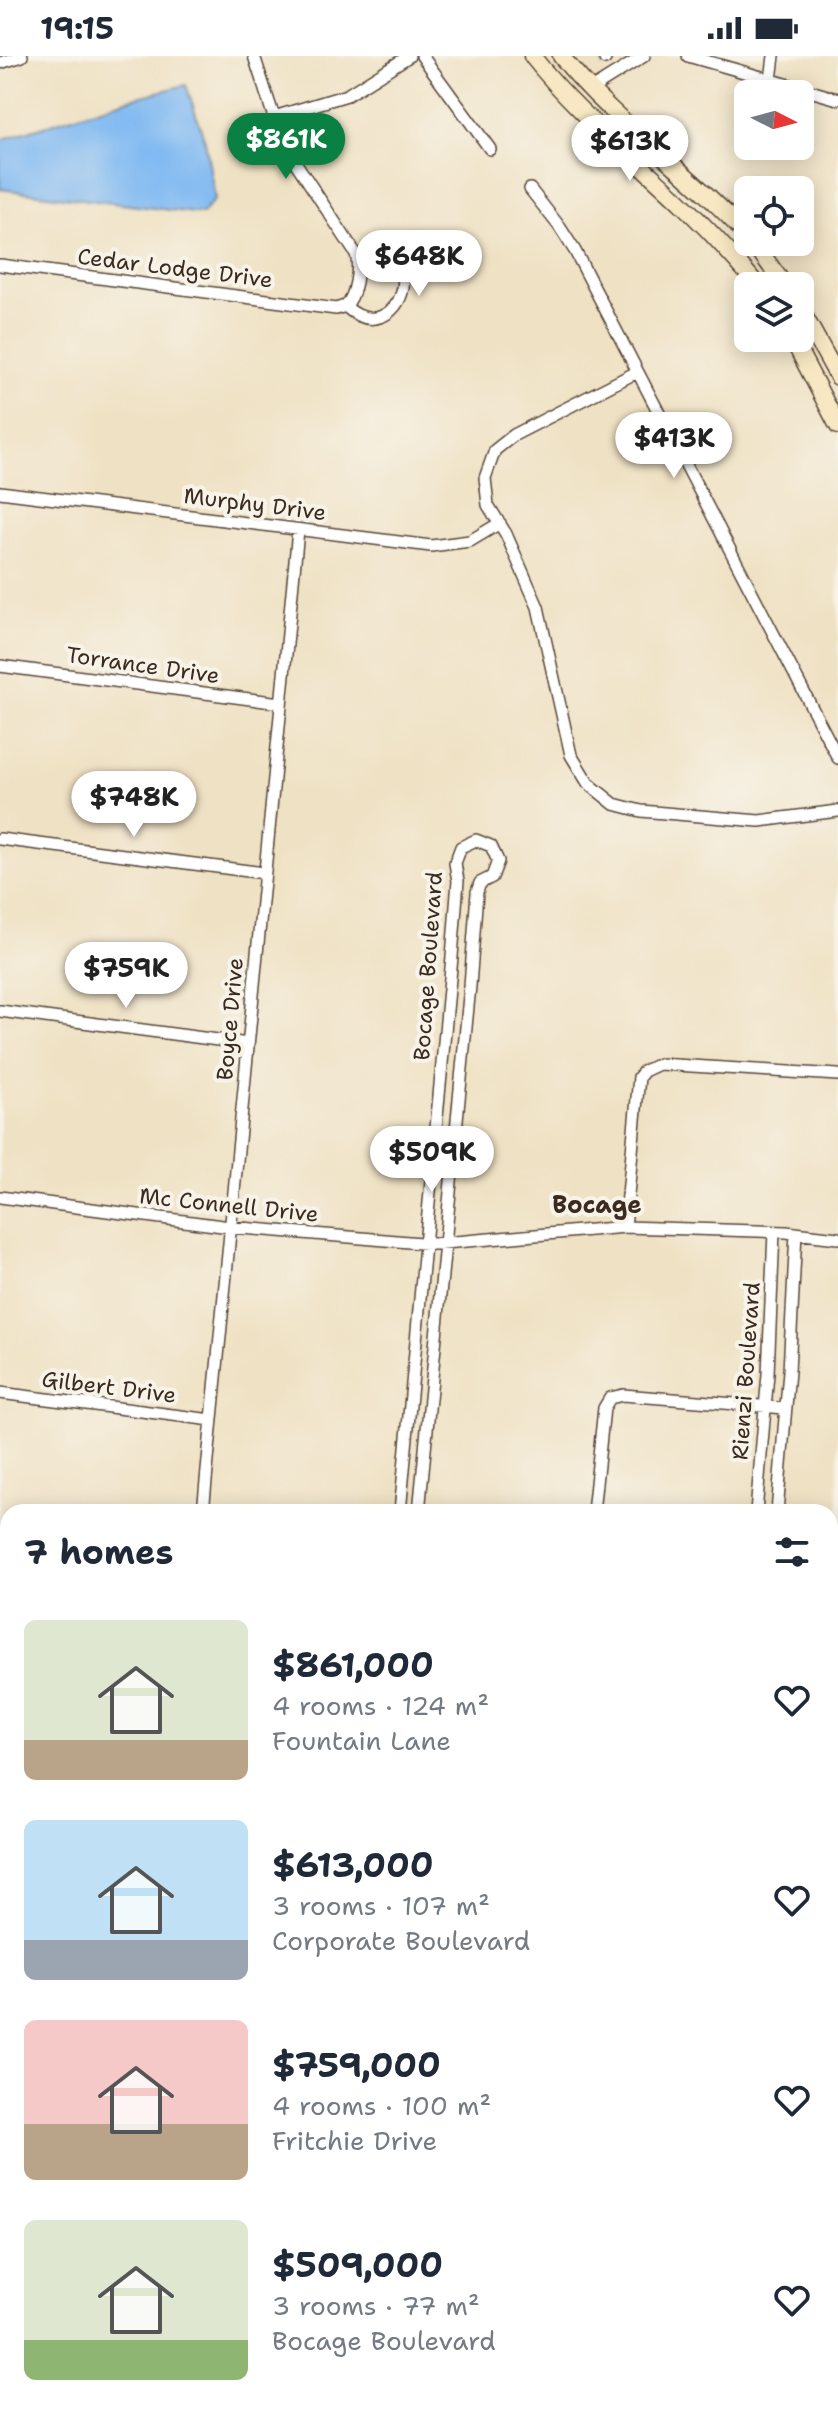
<!DOCTYPE html>
<meta charset="utf-8">
<style>
body{margin:0;font-family:"Shantell Sans",sans-serif;background:#f6f6f7;color:#1f2937;height:100vh;display:flex;flex-direction:column;font-size:30px;white-space:nowrap}
*{box-sizing:border-box;margin:0}
p{font-size:26px;color:#747a83}
.icon{flex:none;width:44px;height:44px;fill:none;stroke:currentColor;stroke-width:2;stroke-linecap:round;stroke-linejoin:round}
.map{position:relative;flex:1;overflow:hidden}
.drawer{position:absolute;left:0px;top:1448px;width:838px;height:912px;display:flex;flex-direction:column;background:#fff;border-radius:24px 24px 0 0;box-shadow:0 4px 20px #0003}
.drawer>*{flex:none}
.needle{width:52px;rotate:96deg}
.tools{position:absolute;left:734px;top:24px;display:grid;gap:16px}
.tools a{display:grid;place-items:center;width:80px;height:80px;border-radius:12px;background:#fff;box-shadow:0 4px 20px #0003;font-size:40px}
.price{position:absolute;translate:-50% -68px;padding:0 18px;border-radius:28px;background:#fff;color:#222;font-size:26px;line-height:52px;filter:drop-shadow(0 2px 4px #0008)}
.price::after{content:'';position:absolute;left:50%;top:48px;width:24px;height:18px;margin-left:-12px;background:inherit;clip-path:polygon(0 0,100% 0,50% 100%)}
.price.selected{background:#0b8043;color:#fff}
ul{padding:0;list-style:none}
li{display:flex;align-items:center;gap:24px;height:200px;padding:0 24px}
li span{display:grid;place-items:center;flex:none;width:224px;height:160px;border-radius:12px;color:#555}
li>.icon{margin-inline-start:auto}
span .icon{width:96px;height:96px;fill:#fffc;stroke-width:1}
li b{font-size:34px}
h2{display:flex;justify-content:space-between;align-items:center;height:96px;padding:0 24px;font-size:34px}
.status{display:flex;justify-content:space-between;align-items:center;height:56px;padding:0 40px;background:#fff;direction:ltr}
.status svg{height:22px;fill:currentColor}
.map>svg:first-child{display:block}
</style>
<div class="status"><b>19:15</b><svg viewBox="0 0 49 12"><path d="M0 12V9h3v3zM5 12V6h3v6zM10 12V3h3v9zM15 12V0h3v12zM26 1h20v11H26zM47 4h2v5h-2z"/></svg></div>
<div class="map">
<svg width="838" height="2360" viewBox="0 0 838 2360">
<rect width="100%" height="100%" fill="#f7f3e8"/>
<filter id="ink" filterUnits="userSpaceOnUse"><feTurbulence type="fractalNoise" baseFrequency=".0125" numOctaves="2"/><feDisplacementMap in="SourceGraphic" scale="16" xChannelSelector="R" yChannelSelector="G"/><feConvolveMatrix kernelMatrix="1 2 1 2 8 2 1 2 1" color-interpolation-filters="sRGB"/></filter>
<filter id="wash" filterUnits="userSpaceOnUse"><feTurbulence type="fractalNoise" baseFrequency=".006" numOctaves="4" result="noise"/><feDisplacementMap in="SourceGraphic" scale="32" xChannelSelector="R" yChannelSelector="G"/><feGaussianBlur stdDeviation="1.8" result="paint"/><feColorMatrix in="noise" values="0 0 0 0 0 0 0 0 0 0 0 0 0 0 0 0 0 1.4 0 .05"/><feComposite in="paint" operator="in"/></filter>
<g filter="url(#wash)">
<rect width="100%" height="100%" fill="#efe1c3"/>
<path fill="#81baf2" stroke="#5e7288" stroke-width="2" d="M186 29 205 85 215 143 202 158 0 133V84L126 44Z"/>
</g>
<g filter="url(#ink)">
<g fill="none" stroke-linecap="round" stroke-linejoin="round">
<defs>
<path id="street" d="M254 0 282 86 356 198C360 211 356 241 345 250
M422 0 490 93
M604 0 605 3
M688 0 838 43
M0 7 22 0
M771 24 774 0
M591 33 644 0
M274 61 347 39 409 0
M530 133 559 170 575 195 838 702
M0 209 336 253 345 250
M345 250C398 299 439 184 357 201
M637 316 514 379 495 394 485 422 488 449 506 478 538 551 571 699 588 727 614 748 641 755 759 765 838 755
M0 436 431 490 470 485 500 467
M0 610 280 647
M0 783 264 817
M0 955 248 988
M0 1141 230 1171 433 1188 625 1171 786 1176 838 1182
M625 1171 639 1021 644 1015 659 1008 838 1019
M0 1337 212 1364
M203 1456 298 474
M400 1456 452 901 458 825 455 807 461 791 476 784 491 790 498 805 492 821 480 827 477 836 470 930 419 1456
M593 1456 604 1352 610 1342 623 1339 785 1352
M756 1456 768 1318 774 1176
M777 1456 789 1315 796 1177
M0 1531 8 1532
M0 1729 8 1730
M0 1920 8 1916
M0 2010 8 2025
M0 2116 8 2132
M830 2152H838
M837 2317 838 2316
M99 2352 105 2360
M288 2352 292 2360
M718 2352 719 2360
M678 2360 681 2352"/>
<path id="secondary" d="M532 0C576 56 631 99 682 148 709 174 734 201 758 230
M561 0C615 68 691 116 748 181
M753 186 785 230
M800 252 838 321
M792 282 838 370"/>
<path id="primary" d="M830 1880 838 1877
M0 2299 8 2293"/>
</defs>
<use href="#street" stroke="#564537" stroke-width="14"/>
<use href="#secondary" stroke="#564537" stroke-width="19"/>
<use href="#primary" stroke="#564537" stroke-width="21"/>
<use href="#street" stroke="#fff" stroke-width="11"/>
<use href="#secondary" stroke="#f7e8c3" stroke-width="16"/>
<use href="#primary" stroke="#ebc669" stroke-width="18"/>
</g>
</g>
<g text-anchor="middle" dominant-baseline="central" stroke-width="8" stroke-linejoin="round" paint-order="stroke">
<g font-size="22" fill="#3b2a1e" stroke="#f7f3e8">
<text transform="translate(175 212) rotate(7)">Cedar Lodge Drive</text>
<text transform="translate(255 448) rotate(7)">Murphy Drive</text>
<text transform="translate(143 609) rotate(8)">Torrance Drive</text>
<text transform="translate(428 910) rotate(-86)">Bocage Boulevard</text>
<text transform="translate(230 963) rotate(-85)">Boyce Drive</text>
<text transform="translate(229 1149) rotate(6)">Mc Connell Drive</text>
<text transform="translate(746 1315) rotate(-86)">Rienzi Boulevard</text>
<text transform="translate(109 1331) rotate(7)">Gilbert Drive</text>
</g>
<g font-size="24" font-weight="bold" fill="#3b2a1e" stroke="#f7f3e8">
<text x="597" y="1149">Bocage</text>
</g>
</g>
</svg>
<div class="tools">
<a><svg class="needle" viewBox="-14 -14 28 28"><path d="M0-13l5 13h-10z" fill="#e53935"/><path d="M0 13l5-13h-10z" fill="#747a83"/></svg></a>
<a><svg class="icon" aria-label="locate" viewBox="0 0 24 24"><circle cx="12" cy="12" r="6"/><path d="M12 2v4M12 18v4M2 12h4M18 12h4"/></svg></a>
<a><svg class="icon" aria-label="layers" viewBox="0 0 24 24"><path d="M12 4l9 5-9 5-9-5zM3 14l9 5 9-5"/></svg></a>
</div>
<b class="price selected" style="left:286px;top:125px">$861K</b>
<b class="price" style="left:630px;top:127px">$613K</b>
<b class="price" style="left:419px;top:242px">$648K</b>
<b class="price" style="left:674px;top:424px">$413K</b>
<b class="price" style="left:134px;top:783px">$748K</b>
<b class="price" style="left:126px;top:954px">$759K</b>
<b class="price" style="left:432px;top:1138px">$509K</b>
<section class="drawer">
<h2>7 homes<svg class="icon" aria-label="filters" viewBox="0 0 24 24"><path d="M4 7h16M4 17h16"/><circle cx="9" cy="7" r="2"/><circle cx="15" cy="17" r="2"/></svg></h2>
<ul>
<li><span style="background:linear-gradient(#dfe7d0 75%,#b9a48a 0)"><svg class="icon" aria-label="home" viewBox="0 0 24 24"><path d="M3 11l9-7 9 7M6 9v11h12V9"/></svg></span><div><b>$861,000</b><p>4 rooms · 124 m²</p><p>Fountain Lane</p></div><svg class="icon" aria-label="heart" viewBox="0 0 24 24"><path d="M12 20l-8-8c-3-5 5-10 8-4 3-6 11-1 8 4z"/></svg></li>
<li><span style="background:linear-gradient(#bfe0f5 75%,#9aa5b1 0)"><svg class="icon" aria-label="home" viewBox="0 0 24 24"><path d="M3 11l9-7 9 7M6 9v11h12V9"/></svg></span><div><b>$613,000</b><p>3 rooms · 107 m²</p><p>Corporate Boulevard</p></div><svg class="icon" aria-label="heart" viewBox="0 0 24 24"><path d="M12 20l-8-8c-3-5 5-10 8-4 3-6 11-1 8 4z"/></svg></li>
<li><span style="background:linear-gradient(#f6c9c9 65%,#b9a48a 0)"><svg class="icon" aria-label="home" viewBox="0 0 24 24"><path d="M3 11l9-7 9 7M6 9v11h12V9"/></svg></span><div><b>$759,000</b><p>4 rooms · 100 m²</p><p>Fritchie Drive</p></div><svg class="icon" aria-label="heart" viewBox="0 0 24 24"><path d="M12 20l-8-8c-3-5 5-10 8-4 3-6 11-1 8 4z"/></svg></li>
<li><span style="background:linear-gradient(#dfe7d0 75%,#8fb573 0)"><svg class="icon" aria-label="home" viewBox="0 0 24 24"><path d="M3 11l9-7 9 7M6 9v11h12V9"/></svg></span><div><b>$509,000</b><p>3 rooms · 77 m²</p><p>Bocage Boulevard</p></div><svg class="icon" aria-label="heart" viewBox="0 0 24 24"><path d="M12 20l-8-8c-3-5 5-10 8-4 3-6 11-1 8 4z"/></svg></li>
</ul>
</section>
</div>
